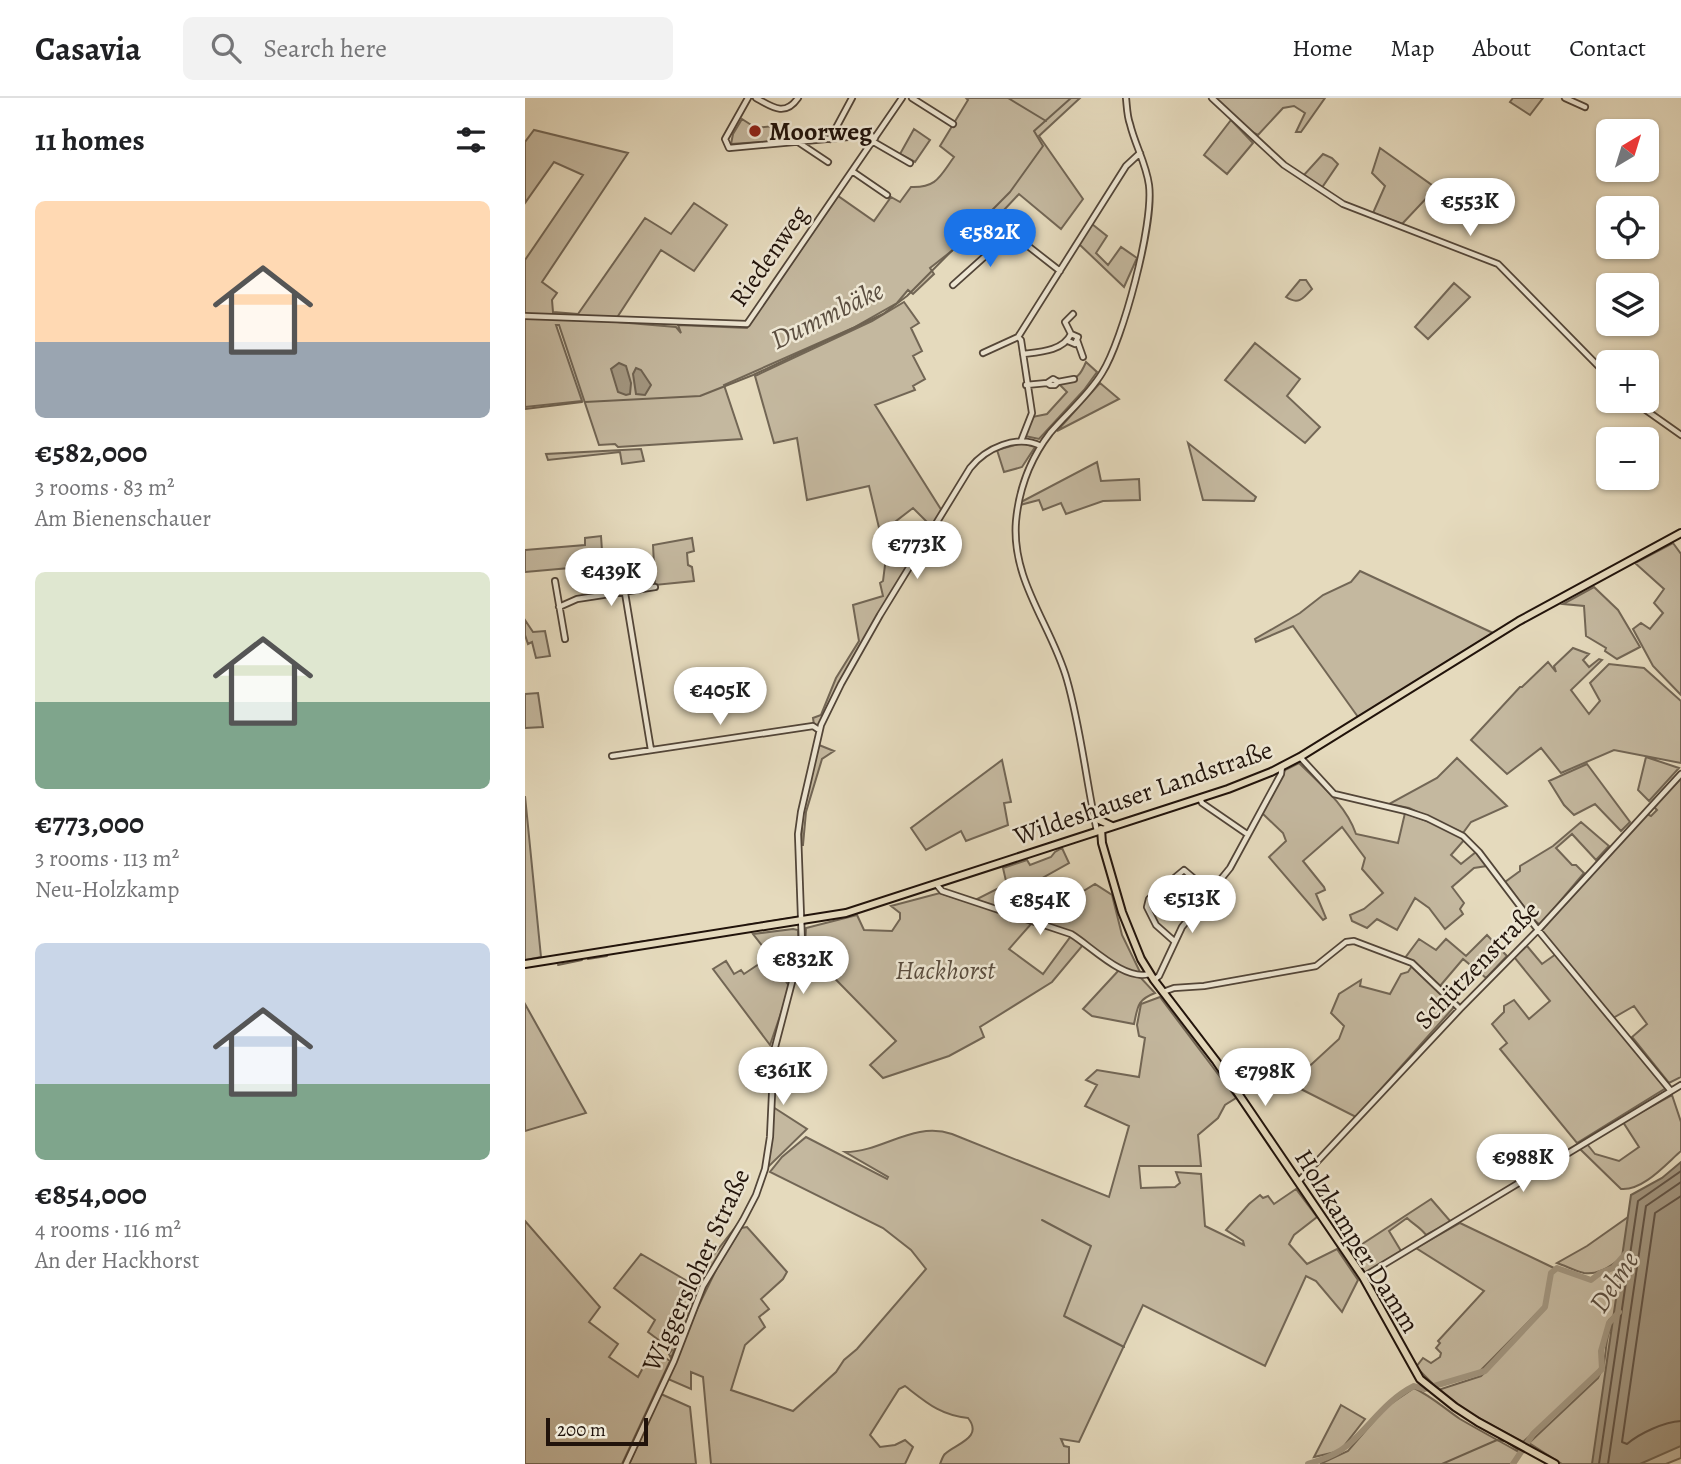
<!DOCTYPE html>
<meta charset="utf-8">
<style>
body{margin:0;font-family:Alegreya,serif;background:#f2f2f2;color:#202124;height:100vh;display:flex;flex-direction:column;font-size:26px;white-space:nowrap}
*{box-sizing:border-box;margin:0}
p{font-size:23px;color:#757577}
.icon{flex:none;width:38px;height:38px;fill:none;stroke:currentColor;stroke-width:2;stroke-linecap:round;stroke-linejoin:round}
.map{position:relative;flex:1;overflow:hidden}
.panel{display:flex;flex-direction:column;background:#fff;width:525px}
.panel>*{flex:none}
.needle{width:46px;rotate:38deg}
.controls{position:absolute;left:1071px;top:21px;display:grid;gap:14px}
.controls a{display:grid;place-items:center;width:63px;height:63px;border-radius:10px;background:#fff;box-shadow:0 2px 5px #0004;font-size:35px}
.scale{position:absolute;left:21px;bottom:18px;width:102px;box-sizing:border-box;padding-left:7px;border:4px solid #21130b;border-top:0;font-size:19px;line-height:24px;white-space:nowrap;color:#21130b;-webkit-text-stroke:5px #eee7d4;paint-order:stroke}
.price{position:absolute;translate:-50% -60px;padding:0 16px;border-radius:24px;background:#fff;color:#222;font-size:23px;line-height:46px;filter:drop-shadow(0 2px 4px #0008)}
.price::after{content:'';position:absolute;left:50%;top:42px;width:21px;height:16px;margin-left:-10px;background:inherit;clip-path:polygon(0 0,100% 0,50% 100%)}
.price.selected{background:#1a73e8;color:#fff}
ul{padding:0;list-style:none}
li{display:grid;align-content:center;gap:14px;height:371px;padding:0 35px}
li span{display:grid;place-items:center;height:217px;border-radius:10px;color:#555}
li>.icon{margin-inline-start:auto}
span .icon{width:126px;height:126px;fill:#fffc;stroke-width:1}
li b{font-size:30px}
h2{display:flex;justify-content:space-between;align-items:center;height:84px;padding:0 35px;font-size:30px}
header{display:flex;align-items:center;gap:42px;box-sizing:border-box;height:98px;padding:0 35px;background:#fff;border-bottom:2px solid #e0e0e0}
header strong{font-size:33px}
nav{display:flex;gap:38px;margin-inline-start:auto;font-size:24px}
.search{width:490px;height:63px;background:#f2f2f2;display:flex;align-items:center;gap:18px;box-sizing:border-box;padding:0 24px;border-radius:10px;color:#757577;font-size:26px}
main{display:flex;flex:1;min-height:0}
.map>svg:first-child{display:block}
</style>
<header>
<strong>Casavia</strong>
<div class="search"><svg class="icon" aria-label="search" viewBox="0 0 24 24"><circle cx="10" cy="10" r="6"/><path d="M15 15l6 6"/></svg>Search here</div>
<nav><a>Home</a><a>Map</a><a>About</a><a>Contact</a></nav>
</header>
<main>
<section class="panel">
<h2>11 homes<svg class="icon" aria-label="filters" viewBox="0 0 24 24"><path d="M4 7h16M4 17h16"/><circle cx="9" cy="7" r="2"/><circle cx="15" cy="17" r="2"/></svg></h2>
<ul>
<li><span style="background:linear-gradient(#ffd9b3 65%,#9aa5b1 0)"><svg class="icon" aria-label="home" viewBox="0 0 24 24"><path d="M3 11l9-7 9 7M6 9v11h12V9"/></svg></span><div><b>€582,000</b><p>3 rooms · 83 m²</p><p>Am Bienenschauer</p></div></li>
<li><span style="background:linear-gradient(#dfe7d0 60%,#7fa58c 0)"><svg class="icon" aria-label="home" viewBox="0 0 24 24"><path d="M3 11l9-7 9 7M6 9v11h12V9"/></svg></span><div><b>€773,000</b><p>3 rooms · 113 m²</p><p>Neu-Holzkamp</p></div></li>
<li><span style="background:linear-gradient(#c9d6e8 65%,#7fa58c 0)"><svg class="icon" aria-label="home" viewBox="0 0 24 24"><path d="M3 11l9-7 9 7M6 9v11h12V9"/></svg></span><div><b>€854,000</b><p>4 rooms · 116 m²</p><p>An der Hackhorst</p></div></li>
</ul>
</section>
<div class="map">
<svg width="1156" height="1366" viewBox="0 0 1156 1366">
<rect width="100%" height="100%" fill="#e5dabd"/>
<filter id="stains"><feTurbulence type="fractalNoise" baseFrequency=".00286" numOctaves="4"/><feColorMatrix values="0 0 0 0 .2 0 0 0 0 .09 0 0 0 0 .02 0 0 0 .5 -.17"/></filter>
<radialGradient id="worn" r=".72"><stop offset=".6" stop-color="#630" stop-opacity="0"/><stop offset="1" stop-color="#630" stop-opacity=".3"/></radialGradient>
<path fill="#c4b89f" stroke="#726655" stroke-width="2" d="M441 0H555L514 38 558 101 536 131 494 96 479 112 405 170 409 176 388 196 383 192 372 205 328 230 199 287 217 341 93 349 90 346 74 347 34 227H31L57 303 0 309V162L58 77 29 64 0 105V44L9 32 103 55 17 184 32 195 27 202 28 214 53 216 120 120 146 136 169 105 202 127 169 173 136 152 93 218V224L151 229 156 235 153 227 222 230 313 98 349 123 366 99 375 104 386 89C412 90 415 78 429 59L415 48 443 2Z
M690 0H800L776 34H771L780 15 769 8 758 10 733 37 725 33Z
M988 0H1018L1005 17 985 4Z
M217 21 231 30 249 28 250 43 206 46 208 36Z
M706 22 728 45 702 76 679 57Z
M389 31 405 42 390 64 375 56Z
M855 50 911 90 877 126 848 115 860 88 847 75Z
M798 56 807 60 813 66 796 91 778 78Z
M567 126 582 138 571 155 583 167 596 149 612 160 599 189 554 146Z
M775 182H781L787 191C778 201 773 207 761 199Z
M929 185 945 199 903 241 890 229Z
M379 204 394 225 386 230 397 253 388 258 400 281 388 288 390 292 350 307 417 413 407 429 388 410 366 427 390 458 294 629 289 627 288 620 296 617 311 580 334 543 328 507 358 498 355 485 358 483 361 459 344 388 282 402 272 340 249 345 230 278 347 223Z
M730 245 775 281 762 298 795 329 780 345 700 282Z
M561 264 572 274 559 292 514 341 500 338 507 319 522 316 542 294 534 286C550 279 553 283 561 264Z
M575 285 594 301 532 333Z
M497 345 510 349 497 369 479 374 472 352Z
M663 345 731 399 729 403 678 402Z
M116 351 119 363 97 366 95 354 23 362 21 356Z
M572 364 576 383 614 381 615 402 578 403 541 416 536 405 518 412 514 402 495 407 496 404Z
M76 438 78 467 0 474V452L60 447V440Z
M167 440 169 453 162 455 163 467 167 469 169 483 130 487 128 447Z
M1148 445 1156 456V597L1128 568 1108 531 1116 525 1125 531 1138 515 1129 505 1139 491 1110 465Z
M835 473 968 535 833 619 768 528 731 544 730 541 775 515 798 497 826 484Z
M1069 489 1093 512 1115 549 1092 561 1080 553 1081 550 1061 538 1059 508 1038 506Z
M0 522 8 534 20 533 25 558 11 560 7 544 3 546 0 537Z
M1048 550 1064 556 1058 562 1064 569 1074 561 1077 562 1046 592 1064 616 1075 603 1065 585 1084 566 1119 570 1156 603V665L1089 652 1036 675 1016 650 982 676 946 642 995 589H997L1023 564 1031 574 1029 568Z
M13 595 18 629 0 630V596Z
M294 647 309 653 297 661 281 714 278 747H276L278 710Z
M1121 659 1154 670 1124 703 1113 692Z
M932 660 982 708 946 724 938 735 884 710 864 706 912 680Z
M477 662 486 704 479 705 483 727 441 743 436 733 401 752 386 730Z
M774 665C795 686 821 707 831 736L873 745 880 715 921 730 940 741 926 757 936 766 951 754 962 768 949 770 927 789 939 805 935 811 938 816 920 831 904 810 890 800 872 832 852 821 842 830 827 823 825 817 839 811 858 795 837 771 840 760 817 729 778 763 799 789 800 792 791 796 801 820 798 822 744 759 761 743 758 735 737 715 760 672Z
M1062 666 1105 724 1096 733 1070 706 1049 717 1039 707 1024 683Z
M1156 680V979L1144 985 1107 939 1122 926 1109 908 1088 920 1016 833 1122 716 1126 718 1132 712 1129 709Z
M0 698 16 859 0 862Z
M1056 724 1084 748 1071 762 1047 736 1031 750 1047 767H1051L1059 775 1015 827 1008 821 980 784 995 773V768L1028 748Z
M537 750 544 765 496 792 510 806 526 813 570 786 587 797 597 837 616 876 594 869 547 835 450 802 478 788 481 783 478 770 502 762 505 767 526 759 530 754Z
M415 795 507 825 484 851 518 876 546 838 558 847 527 884 455 929 459 939 424 958 358 980 345 967 371 943 280 850 281 830 332 817 339 832 367 833 375 821V815L366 808Z
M268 831 273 832 274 853 266 885 228 836Z
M962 837 982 858 961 880 938 861 915 888 888 864 880 860 894 841 911 852 921 841 941 858Z
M1002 848 1017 866 1031 856 1141 990 1052 1045 975 951 982 945 967 926 979 914V908L989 902 1004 921 1025 903 989 859Z
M240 862H245L265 889 245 947 188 871 201 863 209 876 216 872 219 876Z
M887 868 930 908 831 1019 760 983 766 974 776 976 814 941 819 928 806 915 814 896 836 882 835 888 865 896 876 876 883 874Z
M594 872 616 880 630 895C612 902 613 908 609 926L567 918 558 911Z
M635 899 711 1000 700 1007 693 1020 673 1037 676 1068H614L616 1090 650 1089 655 1085 651 1074 676 1076 680 1128 719 1147 718 1143 701 1132 724 1106 735 1097 738 1100 743 1098 749 1106 771 1091 792 1119 769 1137 764 1146 782 1166 812 1151 833 1182 817 1214 791 1183 781 1178 740 1268 618 1207 554 1344 536 1341 539 1348 544 1349V1366H415C416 1364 418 1357 420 1356 430 1346 459 1340 443 1320 415 1317 402 1305 380 1288L374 1291 345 1337 355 1349 370 1347 380 1342 388 1349 380 1366H186L178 1279 166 1274V1291L143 1281 172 1211 192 1170 216 1130 222 1129 262 1174 258 1181 236 1201 244 1211 234 1219 240 1229 220 1247 206 1292 268 1313 311 1274 319 1262 332 1251 401 1171 386 1152 358 1130 245 1074 257 1059 281 1039 362 1081 363 1079 320 1054C358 1054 388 1023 427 1036L584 1099 604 1028 560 1008 572 987 561 982 572 972 614 979 620 940 614 938 612 927 616 906Z
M0 906 61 1015 0 1033Z
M1147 997 1156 1024V1053C1141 1066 1118 1093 1096 1091L1055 1051 1062 1046 1070 1056 1094 1063 1114 1049 1098 1024Z
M248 1009 282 1031 243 1069Z
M906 1101 926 1124 901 1137C895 1129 889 1127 882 1120L864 1133 876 1153 840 1175 825 1154Z
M1116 1110 1122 1134C1106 1149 1084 1179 1059 1175 1050 1173 1041 1168 1032 1165L1062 1148Z
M0 1123 75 1209 64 1224 93 1246 84 1259 113 1279 120 1266 133 1255 145 1263 97 1366H0Z
M935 1125 1029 1170 1025 1176 1019 1208 966 1262 954 1274 909 1287 891 1269 898 1260 906 1265 915 1259 916 1255 911 1250 915 1245 913 1243 959 1193 891 1150Z
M1156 1126V1360L1141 1366H1037L1004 1345 1073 1280C1087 1256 1073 1238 1097 1215Z
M212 1127 176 1188 146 1260 144 1256 147 1252 123 1234 130 1222 89 1190 116 1156 169 1187 180 1168Z
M1097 1161 1095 1212 1084 1222 1075 1253 1077 1263 1073 1276 998 1344 944 1315 913 1292 956 1278 963 1271 971 1261 1021 1210 1026 1176 1032 1171C1044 1171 1054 1181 1066 1182 1078 1174 1088 1172 1097 1161Z
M889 1290C906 1298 919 1310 935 1321 954 1332 974 1343 994 1354L987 1366H795L823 1353 861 1309Z
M136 1296 165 1309 171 1366H104Z
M816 1307 840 1321 815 1353 789 1359Z"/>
<path fill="#a29680" stroke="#6e6251" stroke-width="2" d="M94 265 101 268 106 285 105 296 101 297 93 294 86 271Z
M111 270 116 272 126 287 120 297 111 296 108 276Z
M1156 1064V1348L1115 1366H1067L1106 1097 1137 1080Z"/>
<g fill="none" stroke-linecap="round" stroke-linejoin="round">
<path stroke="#625446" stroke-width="2" d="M1156 1098 1130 1115 1097 1344 1102 1346C1115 1335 1139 1324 1156 1323
M1074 1366 1113 1103 1156 1073
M1083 1366 1121 1108 1156 1084"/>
<path stroke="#6e6251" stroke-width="2" d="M483 0 521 23
M60 304 175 298 228 277 358 216 382 198 485 94 518 48 509 33 546 0
M0 311 57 304
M221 827 273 819
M199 831 218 828
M160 837 195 832
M107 845 156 838
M86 849 102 846
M63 861 82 858
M33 867 57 862
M517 1122 566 1148 539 1218 599 1249
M983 1345 995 1353
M917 1366 972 1342 979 1343"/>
<path stroke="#a29680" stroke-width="6" d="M783 1366C797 1362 811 1357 823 1347 846 1327 861 1302 889 1288L899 1291 960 1273 1020 1209 1026 1175 1032 1170 1066 1182 1075 1175 1088 1170 1101 1155
M988 1366 1008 1336 1077 1271 1076 1253 1084 1225 1094 1214"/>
<defs>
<path id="minor" d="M223 0 200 41 204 50 345 37 350 40
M231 0C247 9 260 19 273 0
M387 0 428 26
M687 0 759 67 818 106 973 166 1083 278
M1040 0 1060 9
M305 41 327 0
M347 43 385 65
M273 44 303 64
M327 73 362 97
M471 123 535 173
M490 138 495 131
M428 187 486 135
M0 218 222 226 377 0
M546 236 540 224 548 216
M493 239 496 242 507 315 496 343
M552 242 558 259
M458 255 493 239 601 68 615 55
M498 256C515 254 538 253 546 236L553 239 550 246 543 243
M522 285 525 287H530L533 284 549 281
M501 287 522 285 528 281 533 284
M1108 303 1156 337
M30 483 40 541
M100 495 126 652
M34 509 52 501 130 489
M87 658 288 628 294 632
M775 659 809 696 881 713 902 720 938 738 954 754 1013 832 1146 993
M675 700 677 705 722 736
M572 733C561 683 556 631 542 582 527 528 486 483 491 423 494 391 505 361 525 335 542 315 563 298 577 275 598 242 629 125 624 87 621 65 610 47 605 26 602 18 602 9 601 0
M411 786 417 793 546 836C567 849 599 883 624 876
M649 843 631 827 622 809 624 801 659 772 685 794
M629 882 634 878 657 829 705 770 756 676 757 668
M638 894 649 890 679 888 791 868 821 844 829 843 887 865 935 911
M773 1084 935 911 1013 832 1156 676
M838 1179 1156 987
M101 1366 149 1263 178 1188 218 1122 231 1097 240 1071 245 1039 249 953 277 846 273 736 276 714 296 627 316 586 355 517 445 370C461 350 492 336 516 348"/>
<path id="major" d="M572 721 587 728
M576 731 577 745 597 814 616 861 629 882 691 963 838 1179 895 1281 930 1309 953 1324 1030 1366
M0 866 321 815 703 691 746 674 775 659 994 523 1156 435"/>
</defs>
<use href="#minor" stroke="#524538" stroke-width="8"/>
<use href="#major" stroke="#21130b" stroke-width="10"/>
<use href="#minor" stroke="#eee7d4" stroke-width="4.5"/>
<use href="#major" stroke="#e5dabd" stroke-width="6"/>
</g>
<circle fill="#8f2418" stroke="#eee7d4" stroke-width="2.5" cx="230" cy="33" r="7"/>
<g text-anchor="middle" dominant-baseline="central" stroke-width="5" stroke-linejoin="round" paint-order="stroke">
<g font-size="26" font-weight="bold" fill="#21130b" stroke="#eee7d4" text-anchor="start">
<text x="244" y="33">Moorweg</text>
</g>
<g font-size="26" fill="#21130b" stroke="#eee7d4">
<text transform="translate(244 158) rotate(-55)">Riedenweg</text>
<text transform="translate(618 695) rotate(-19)">Wildeshauser Landstraße</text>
<text transform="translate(952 867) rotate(-46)">Schützenstraße</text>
<text transform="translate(832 1143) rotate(58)">Holzkamper Damm</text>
<text transform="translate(171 1172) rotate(-65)">Wiggersloher Straße</text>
</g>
<g font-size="26" font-style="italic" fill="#5a4d3f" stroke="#eee7d4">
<text x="420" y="872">Hackhorst</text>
</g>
<g font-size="28" font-style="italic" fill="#5b4e40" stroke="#eee7d4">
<text transform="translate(302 217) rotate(-26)">Dummbäke</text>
<text transform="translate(1089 1184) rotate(-57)">Delme</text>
</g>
</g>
<rect width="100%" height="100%" filter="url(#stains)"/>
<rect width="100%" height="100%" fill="url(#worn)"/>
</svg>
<div class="controls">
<a><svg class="needle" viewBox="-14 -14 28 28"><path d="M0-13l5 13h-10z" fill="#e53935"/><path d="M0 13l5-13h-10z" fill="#757577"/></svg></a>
<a><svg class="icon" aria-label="locate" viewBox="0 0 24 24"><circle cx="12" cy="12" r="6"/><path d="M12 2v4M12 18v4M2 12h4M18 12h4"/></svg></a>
<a><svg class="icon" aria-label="layers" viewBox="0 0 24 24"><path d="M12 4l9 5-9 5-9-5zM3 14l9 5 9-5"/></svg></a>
<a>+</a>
<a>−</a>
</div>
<div class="scale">200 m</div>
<b class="price" style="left:945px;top:140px">€553K</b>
<b class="price selected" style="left:465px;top:171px">€582K</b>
<b class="price" style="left:392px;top:483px">€773K</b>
<b class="price" style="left:86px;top:510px">€439K</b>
<b class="price" style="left:195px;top:629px">€405K</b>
<b class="price" style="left:667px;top:837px">€513K</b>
<b class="price" style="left:515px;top:839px">€854K</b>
<b class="price" style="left:278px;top:898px">€832K</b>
<b class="price" style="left:258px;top:1009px">€361K</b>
<b class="price" style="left:740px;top:1010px">€798K</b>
<b class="price" style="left:998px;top:1096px">€988K</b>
</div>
</main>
